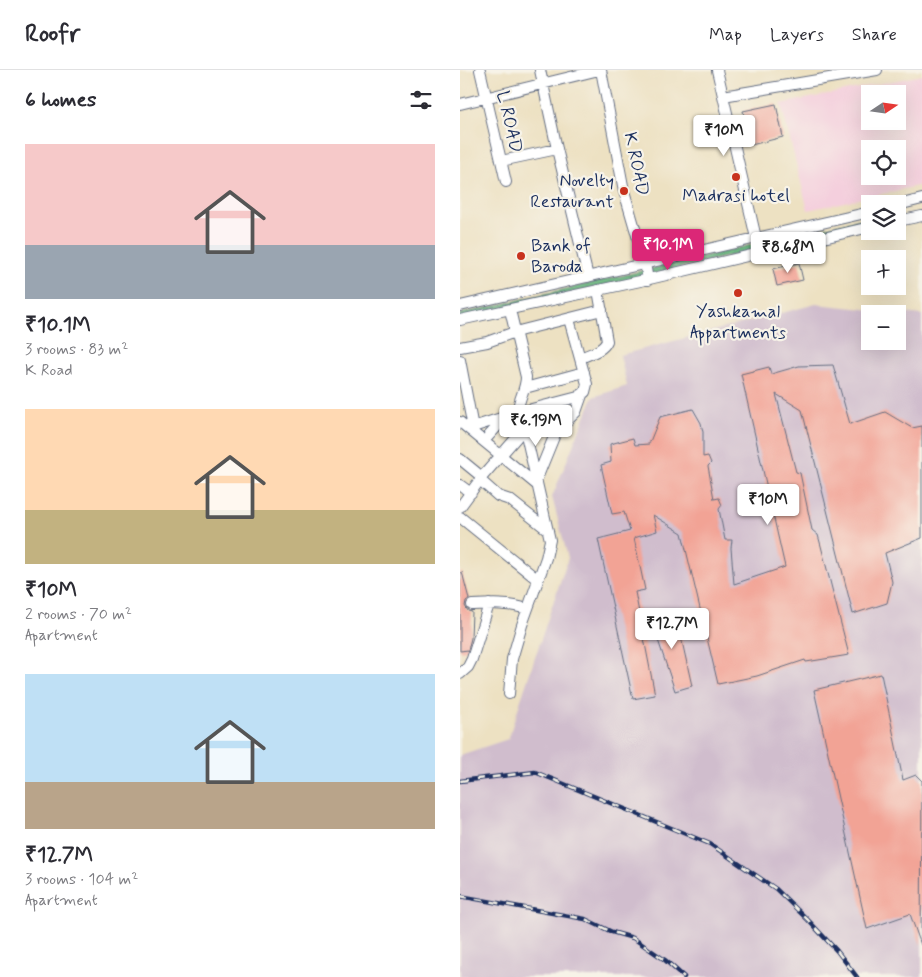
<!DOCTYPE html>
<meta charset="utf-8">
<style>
body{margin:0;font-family:Mynerve,sans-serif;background:#f7f7f7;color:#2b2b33;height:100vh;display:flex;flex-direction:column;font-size:19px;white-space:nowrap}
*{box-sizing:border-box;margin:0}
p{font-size:16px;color:#7c7c81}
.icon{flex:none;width:28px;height:28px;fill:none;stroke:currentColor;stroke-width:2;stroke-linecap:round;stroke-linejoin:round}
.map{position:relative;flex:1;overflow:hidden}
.sheet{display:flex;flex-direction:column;background:#fff;width:460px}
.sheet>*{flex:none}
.needle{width:32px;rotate:77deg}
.buttons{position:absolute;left:401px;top:15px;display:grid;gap:10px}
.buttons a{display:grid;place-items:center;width:45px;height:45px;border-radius:0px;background:#fff;box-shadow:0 5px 20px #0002;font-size:25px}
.price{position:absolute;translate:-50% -42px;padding:0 11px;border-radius:5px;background:#fff;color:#222;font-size:16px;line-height:32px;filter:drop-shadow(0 1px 2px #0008)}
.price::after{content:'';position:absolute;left:50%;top:30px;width:15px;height:11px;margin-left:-8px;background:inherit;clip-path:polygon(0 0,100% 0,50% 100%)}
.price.active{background:#db2777;color:#fff}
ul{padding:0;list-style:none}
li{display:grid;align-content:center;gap:10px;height:265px;padding:0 25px}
li span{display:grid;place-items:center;height:155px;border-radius:0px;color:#555}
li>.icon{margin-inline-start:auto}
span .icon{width:90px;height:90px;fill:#fffc;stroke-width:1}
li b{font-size:21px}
h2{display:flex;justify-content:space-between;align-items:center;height:60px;padding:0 25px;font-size:21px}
header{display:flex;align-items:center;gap:30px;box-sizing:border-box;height:70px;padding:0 25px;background:#fff;border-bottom:1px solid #e1e1e2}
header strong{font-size:24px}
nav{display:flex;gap:28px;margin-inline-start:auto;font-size:18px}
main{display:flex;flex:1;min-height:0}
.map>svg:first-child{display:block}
</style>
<header>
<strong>Roofr</strong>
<nav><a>Map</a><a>Layers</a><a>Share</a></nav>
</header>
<main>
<section class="sheet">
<h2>6 homes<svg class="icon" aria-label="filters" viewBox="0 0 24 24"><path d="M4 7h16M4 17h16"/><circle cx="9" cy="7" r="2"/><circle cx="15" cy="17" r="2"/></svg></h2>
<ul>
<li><span style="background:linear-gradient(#f6c9c9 65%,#9aa5b1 0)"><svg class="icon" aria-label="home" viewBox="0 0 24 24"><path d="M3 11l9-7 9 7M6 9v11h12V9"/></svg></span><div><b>₹10.1M</b><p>3 rooms · 83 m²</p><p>K Road</p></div></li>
<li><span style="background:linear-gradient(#ffd9b3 65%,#c2b280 0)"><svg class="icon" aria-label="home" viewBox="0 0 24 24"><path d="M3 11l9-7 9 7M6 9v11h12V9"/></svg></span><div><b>₹10M</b><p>2 rooms · 70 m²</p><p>Apartment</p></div></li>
<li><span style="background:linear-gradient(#bfe0f5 70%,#b9a48a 0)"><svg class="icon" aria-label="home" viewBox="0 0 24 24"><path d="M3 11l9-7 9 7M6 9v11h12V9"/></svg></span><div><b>₹12.7M</b><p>3 rooms · 104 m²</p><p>Apartment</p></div></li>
</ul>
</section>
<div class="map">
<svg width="462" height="907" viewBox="0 0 462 907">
<rect width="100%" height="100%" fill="#f7f3e8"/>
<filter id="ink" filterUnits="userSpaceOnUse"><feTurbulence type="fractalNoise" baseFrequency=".02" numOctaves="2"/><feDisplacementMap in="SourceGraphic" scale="10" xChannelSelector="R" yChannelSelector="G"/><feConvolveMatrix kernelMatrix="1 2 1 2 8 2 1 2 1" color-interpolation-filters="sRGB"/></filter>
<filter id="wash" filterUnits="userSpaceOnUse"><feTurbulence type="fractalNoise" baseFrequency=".0096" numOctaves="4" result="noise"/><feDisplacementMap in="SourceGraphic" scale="20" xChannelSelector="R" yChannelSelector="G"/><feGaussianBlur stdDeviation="1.12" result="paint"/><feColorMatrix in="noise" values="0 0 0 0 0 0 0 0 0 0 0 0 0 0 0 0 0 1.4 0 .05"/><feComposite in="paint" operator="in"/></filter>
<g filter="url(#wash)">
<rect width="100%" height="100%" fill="#ede1c2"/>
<path fill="#f4cfdd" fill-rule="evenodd" d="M462 5V115L348 140 321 34ZM410 24H438V51H410ZM410 79H438V106H410Z"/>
<path fill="#d0bdcd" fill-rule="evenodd" d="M356 234 462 245V907H0V685L48 669 108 488 92 427 133 327 167 316 160 285ZM410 244H438V271H410Z"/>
<path fill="#6ab57e" stroke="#42726e" d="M410 147V153L0 249V244Z"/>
<g id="blocks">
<path fill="#f2a395" d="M316 34 323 67 291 75 283 41Z
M339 193 343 210 317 216 313 199Z
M373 295 390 354 425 342 452 358 462 356V468L425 483 432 512 427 533 393 544 342 340 316 324 336 402 340 403 352 460 358 465 361 476 389 585 346 592 345 590 297 606 258 614 222 463 193 445 197 461 174 468 185 520 175 522 195 625 173 629 138 469 170 461 164 442 152 444 141 395 151 392 150 374 173 368 175 375 189 374 200 347 233 339 241 353 243 362V387L248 386 251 393 248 396 254 429 259 428 262 435 259 439 265 470H272L271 478 274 514 325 497 281 304 309 297 311 304 339 296Z
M2 502 9 529 6 531 5 536 8 541 12 542 11 568 8 580 0 581V503Z
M189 543 217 549 232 616 215 621Z
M421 604 443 710 456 705 462 711 461 875 450 844 407 859 354 620Z"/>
</g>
</g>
<g filter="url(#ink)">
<use href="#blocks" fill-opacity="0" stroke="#646d81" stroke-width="1"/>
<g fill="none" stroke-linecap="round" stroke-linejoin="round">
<defs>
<path id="minor" d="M20 0 46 112
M80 0 97 79 128 207
M141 0 164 121 185 193 188 210
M257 0 296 168
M263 26 417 0
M0 34 139 0
M41 91 97 79
M438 135 462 129
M438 151 462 146
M0 236 410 142
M0 250 185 210 410 157
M0 277 27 272 55 262 142 240
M120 288C129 284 143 281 147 271L138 220
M0 290 14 363
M65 318 124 302
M0 352 77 415
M13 357 60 342 118 327 125 322 127 314 109 249
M64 361 108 350 116 342 122 325
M24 371 45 348
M0 389 22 407
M20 410 38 426 50 430 88 460
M76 411 100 352
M0 415 11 423
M0 437 22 407 64 359
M0 447 78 510
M12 535C31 534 49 533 67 539
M0 604 8 597 12 589 29 534
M49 624 52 589 62 555 86 488 90 470 59 334C61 325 66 317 66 307L50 240"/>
</defs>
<use href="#minor" stroke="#646d81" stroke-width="12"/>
<use href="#minor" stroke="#fff" stroke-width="10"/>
<defs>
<path id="rail" d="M0 711 75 702 250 774 316 819 348 850 377 881 397 907
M0 826 125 849 152 862 173 868 205 890 224 907"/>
</defs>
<use href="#rail" stroke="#1b2f5e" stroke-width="4.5"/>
<use href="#rail" stroke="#f7f3e8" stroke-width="2.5" stroke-dasharray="8" stroke-linecap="butt"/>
</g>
</g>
<g fill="#c8321e" stroke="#f7f3e8" stroke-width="2">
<circle cx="276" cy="107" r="5"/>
<circle cx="164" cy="121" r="5"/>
<circle cx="61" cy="186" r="5"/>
<circle cx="278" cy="223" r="5"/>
</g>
<g text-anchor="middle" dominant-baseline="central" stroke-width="4.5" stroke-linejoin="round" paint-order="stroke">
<g font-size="18" fill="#1b2f5e" stroke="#f7f3e8">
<text transform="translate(49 52) rotate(77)">L ROAD</text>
<text transform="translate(176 94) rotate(78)">K ROAD</text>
</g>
<g font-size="18" fill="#1b2f5e" stroke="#f7f3e8">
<text x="154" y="111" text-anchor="end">Novelty<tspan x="154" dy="21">Restaurant</tspan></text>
<text x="276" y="126">Madrasi hotel</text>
<text x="71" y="176" text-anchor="start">Bank of<tspan x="71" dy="21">Baroda</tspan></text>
<text x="278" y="242">Yashkamal<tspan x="278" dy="21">Appartments</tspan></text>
</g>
</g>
</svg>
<div class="buttons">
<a><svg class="needle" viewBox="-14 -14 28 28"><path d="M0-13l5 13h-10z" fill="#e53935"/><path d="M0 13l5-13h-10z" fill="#7c7c81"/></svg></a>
<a><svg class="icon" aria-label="locate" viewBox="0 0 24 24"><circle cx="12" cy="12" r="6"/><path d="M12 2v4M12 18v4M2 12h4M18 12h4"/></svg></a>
<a><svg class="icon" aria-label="layers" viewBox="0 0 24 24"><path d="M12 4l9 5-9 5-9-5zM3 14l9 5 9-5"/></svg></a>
<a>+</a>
<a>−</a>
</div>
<b class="price" style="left:264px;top:87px">₹10M</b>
<b class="price active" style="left:208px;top:201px">₹10.1M</b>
<b class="price" style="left:328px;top:204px">₹8.68M</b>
<b class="price" style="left:76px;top:377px">₹6.19M</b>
<b class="price" style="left:308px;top:456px">₹10M</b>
<b class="price" style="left:212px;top:580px">₹12.7M</b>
</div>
</main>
